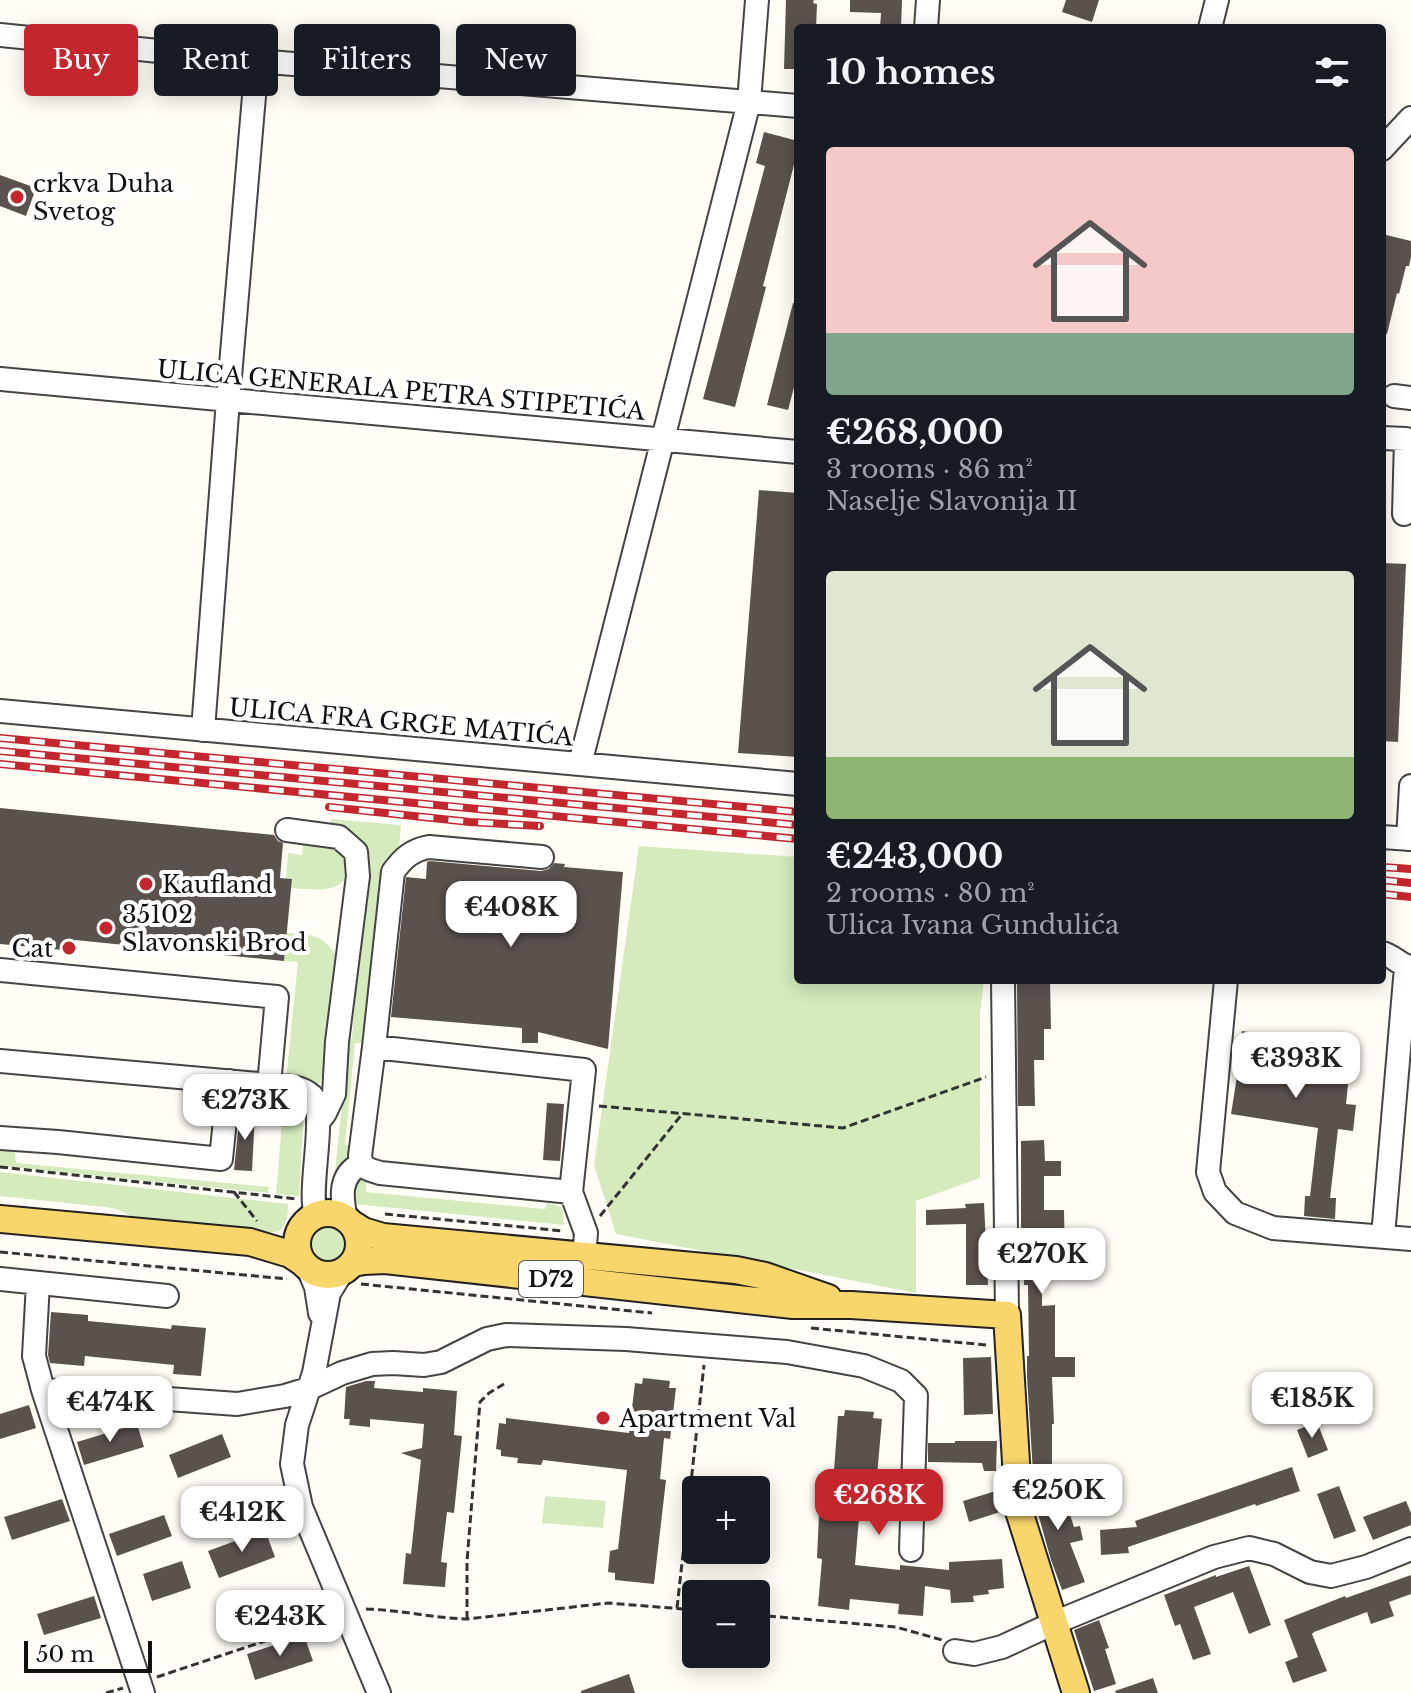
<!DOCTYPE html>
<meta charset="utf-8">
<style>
body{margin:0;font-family:"Libre Baskerville",serif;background:#242831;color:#f1f3f6;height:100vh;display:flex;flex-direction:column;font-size:30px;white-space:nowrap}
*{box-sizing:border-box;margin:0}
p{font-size:26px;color:#9ea1a6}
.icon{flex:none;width:44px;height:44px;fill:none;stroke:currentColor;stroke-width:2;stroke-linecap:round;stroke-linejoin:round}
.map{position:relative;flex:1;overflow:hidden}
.side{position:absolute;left:794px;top:24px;width:592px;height:960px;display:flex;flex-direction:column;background:#171b24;border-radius:8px;box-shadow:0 4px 20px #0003}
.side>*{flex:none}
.hud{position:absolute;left:24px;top:24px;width:650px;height:72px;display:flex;gap:16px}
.controls{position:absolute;left:682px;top:1476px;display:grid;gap:16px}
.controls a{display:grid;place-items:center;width:88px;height:88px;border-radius:8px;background:#171b24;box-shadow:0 4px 20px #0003;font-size:40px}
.scale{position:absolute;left:24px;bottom:20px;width:128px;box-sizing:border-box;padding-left:8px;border:4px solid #111;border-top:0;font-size:22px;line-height:28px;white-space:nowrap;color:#111;-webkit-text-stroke:6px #fff;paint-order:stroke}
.price{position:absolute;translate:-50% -68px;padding:0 18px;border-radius:16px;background:#fff;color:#222;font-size:26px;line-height:52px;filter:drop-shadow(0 2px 4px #0008)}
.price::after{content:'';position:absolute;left:50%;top:48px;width:24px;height:18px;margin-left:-12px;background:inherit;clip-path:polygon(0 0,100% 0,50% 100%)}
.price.current{background:#c4262e;color:#fff}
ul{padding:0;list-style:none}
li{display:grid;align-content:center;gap:16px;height:424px;padding:0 32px}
li span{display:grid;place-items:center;height:248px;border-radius:8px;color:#555}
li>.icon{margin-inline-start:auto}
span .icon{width:144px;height:144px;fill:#fffc;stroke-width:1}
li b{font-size:34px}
h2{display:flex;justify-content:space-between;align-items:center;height:96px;padding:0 32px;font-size:34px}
.tag{padding:0 28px;border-radius:8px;background:#171b24;box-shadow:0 4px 20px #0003;font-size:28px;line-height:72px}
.tag.current{background:#c4262e;color:#fff}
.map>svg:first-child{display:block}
</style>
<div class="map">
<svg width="1411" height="1693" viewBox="0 0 1411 1693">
<rect width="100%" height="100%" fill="#fffdf5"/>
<path fill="#d5ebbd" d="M331 819 401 825 398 858 367 1043H355L345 1145H356L332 1198 349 1041 352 1038 367 868 330 830Z
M303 841 335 844 346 855 349 874C337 895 313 889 291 888L292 880 286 879 288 853 302 855Z
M639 846 798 857V980H984L980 1014V1178L916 1201V1293L616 1234 594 1165Z
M287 933C312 935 325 934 337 959L330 1051 320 1083 286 1080 298 962 284 961Z
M290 1098 300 1101 304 1109 299 1196 276 1194 284 1099Z
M0 1151H15L16 1163 269 1187 268 1193 0 1166Z
M0 1172 288 1204C288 1215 287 1223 280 1231L262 1234 140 1220 116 1209 105 1207 0 1196Z
M366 1179V1192L545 1209 547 1203 559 1206 563 1210 564 1225 354 1204 353 1190 356 1183Z
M308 1242a19 19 0 1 1 38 0a19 19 0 1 1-38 0Z
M545 1496 606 1501 603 1528 542 1523Z"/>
<path fill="#5a524d" d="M786 0H814L813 3 817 4 816 28H798V69H784Z
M850 0H902L901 28H880L881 13 850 12Z
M1066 0H1099L1092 22 1062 12Z
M764 132 798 141V149L763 286 766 287 735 407 703 399 765 166 756 163Z
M0 175 36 188 26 216 0 206Z
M1382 234 1411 241V257L1409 266H1406L1399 294 1397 293 1387 334 1382 333Z
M793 303 798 304V372L788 410 767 405Z
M759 490 798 493V757L738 753Z
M1382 563 1406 564 1398 742 1382 741Z
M0 808 274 835 278 841 283 843 280 878 292 879 284 961 75 940 74 951 0 944Z
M430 861 541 871 549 869 554 863 565 864 564 867 623 872 608 1049 538 1032V1043H522V1028L391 1017 406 877 426 879 427 862Z
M1050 981 1051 1029H1044V1060H1034L1035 1106H1018L1017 982Z
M1242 1031 1338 1047 1332 1082 1348 1084 1346 1104 1356 1105 1353 1131 1338 1129 1330 1198H1336L1335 1219 1304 1216 1305 1196H1310L1318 1128 1231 1114 1239 1064H1236Z
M547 1103 564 1104 560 1161 543 1160Z
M240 1112 255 1113 252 1171 234 1170Z
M1044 1140 1045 1161H1061V1176H1044V1210H1064L1065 1261H1067V1278H1042V1306L1055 1305V1357H1075V1377H1052L1054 1424H1052V1472H1033L1027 1377V1356H1029L1028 1285H1024V1249H1021V1141Z
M984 1203 988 1285H966V1224L926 1225V1210L966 1208 965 1204Z
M51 1312 88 1315V1321L171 1329 172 1325 206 1328 201 1376 173 1374 174 1365 85 1356 84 1366 50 1363 48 1355Z
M991 1357 993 1414 964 1415 963 1358Z
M643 1378 670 1381 669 1388H676L670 1439 664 1438 660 1479 666 1480 654 1584 615 1580V1573L608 1572 610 1551 618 1549 627 1470 543 1460 541 1465 517 1463 518 1458 501 1456V1450L496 1449 499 1423 506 1424V1418L629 1433 635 1383 642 1384Z
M366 1381H375L374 1388 423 1392V1388L457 1391 454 1435 462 1436 454 1513 447 1512 441 1562 447 1563 445 1587 403 1584 406 1553 411 1554 421 1460 401 1453 422 1448 424 1424 370 1419V1427L349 1425 350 1419H344L346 1387Z
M29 1405 36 1428 0 1439V1414Z
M845 1410 874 1412 873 1418 882 1419 876 1487 870 1486 868 1519 859 1518 855 1565 900 1570V1565L949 1570V1562L1002 1559 1004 1588 988 1590 989 1594 973 1596 974 1602 951 1603 950 1590 925 1586 923 1616 898 1614 899 1604 850 1599 849 1610 818 1606 822 1559 817 1558 819 1515 824 1516 825 1510 831 1511 838 1416H844Z
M1317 1422 1328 1450 1308 1458 1297 1430Z
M137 1424 144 1447 84 1465 77 1442Z
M222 1434 231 1457 178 1478 169 1455Z
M955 1441H997L996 1471H984L982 1463 928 1462V1443H955Z
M1292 1467 1300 1491 1256 1506 1255 1504 1128 1547 1129 1553 1101 1555 1100 1530 1137 1527 1135 1521Z
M1052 1472V1499L1064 1496 1074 1527 1080 1526 1083 1540 1070 1543 1085 1582 1062 1590 1051 1560 1035 1503 1033 1478Z
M1339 1486 1356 1531 1334 1539 1317 1494Z
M996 1491 1003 1511 969 1522 963 1501Z
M62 1499 70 1521 12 1540 4 1517Z
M1406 1501 1411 1513V1525L1373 1540 1363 1517Z
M164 1515 172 1536 117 1556 109 1534Z
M265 1530 275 1557 219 1578 208 1551Z
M182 1561 191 1588 152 1601 143 1574Z
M1249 1566 1271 1625 1249 1634 1233 1592 1194 1607 1211 1654 1193 1660 1180 1624 1175 1626 1164 1595 1216 1575V1577Z
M1411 1575V1594L1389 1602 1394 1616 1371 1624 1367 1612 1314 1632 1312 1634 1327 1671 1293 1683 1285 1662 1298 1657 1284 1620 1345 1596 1346 1598Z
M94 1596 101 1618 44 1635 37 1614Z
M1099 1620 1109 1648 1105 1649 1116 1684 1094 1691 1074 1630Z
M304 1635 313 1661 255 1680 247 1654Z
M629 1674 635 1693H581V1691Z
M1153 1678 1158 1693H1116L1115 1691Z"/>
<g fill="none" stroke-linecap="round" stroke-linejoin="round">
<defs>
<path id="minor" d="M926 28 928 0
M1210 28 1217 0
M0 35 257 61 798 106
M1382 149 1411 118
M0 379 798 452
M1394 396 1411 398
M1382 438 1406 439 1404 514
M0 711 798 784
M203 730 228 400 257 61
M580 764 749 102 757 0
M287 830 339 837 356 852 358 876 337 1042 334 1094 325 1113 318 1122
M1382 837 1411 839
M1408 839 1411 786
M542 857 429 847C412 850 403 858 393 872L374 1047 360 1156C362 1169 368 1169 380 1173L571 1192
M1382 953C1393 955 1400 966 1411 967
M0 970 277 997 269 1085
M1003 980 1007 1315
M1226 980 1208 1172 1215 1192 1235 1213 1273 1228 1411 1239
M374 1047 584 1070 571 1192 586 1233 584 1256
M0 1061 269 1085C283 1086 301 1085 312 1096 328 1111 307 1188 316 1216
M0 1138 58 1142 221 1159 229 1081
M346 1218C341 1197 339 1175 361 1164
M1383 1236 1406 967
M308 1268 316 1287 320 1313
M342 1272 329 1293 314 1373 297 1425 292 1464 301 1507 379 1693
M0 1279 167 1296
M38 1283 34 1356 43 1390 143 1693
M43 1390 237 1404 285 1396 308 1389 342 1373 372 1364 393 1363 424 1365 441 1362 487 1339 506 1335 626 1339 787 1352 864 1366 901 1381 916 1396 911 1550
M955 1651 974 1654 1002 1647 1054 1623 1214 1557 1249 1548 1274 1554 1310 1572 1331 1576 1366 1567 1411 1549"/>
<path id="major" d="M297 1244a31 31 0 1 1 62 0a31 31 0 1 1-62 0Z
M0 1219 250 1242 290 1254 302 1262
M352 1224 363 1231 383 1237 736 1270 765 1276 828 1298
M353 1263 364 1261 385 1260 793 1305H851L1007 1315 1019 1511 1076 1693"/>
</defs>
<use href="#minor" stroke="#444" stroke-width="26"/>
<use href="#major" stroke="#222" stroke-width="30"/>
<path stroke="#333" stroke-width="3" stroke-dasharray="8 4" stroke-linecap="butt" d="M599 1106 843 1128 986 1077
M0 1167 297 1199
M234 1192 257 1221
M385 1214 564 1231
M600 1216 683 1113
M0 1252 287 1279
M361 1284 652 1313
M811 1328 986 1345
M677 1608 704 1365
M366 1609C400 1610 433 1618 467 1619L608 1603 696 1610
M756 1615 896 1627 942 1640
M467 1619V1561L480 1402 489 1393 504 1384
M157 1677 328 1620
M106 1693 123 1688"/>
<use href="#minor" stroke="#fff" stroke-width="22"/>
<use href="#major" stroke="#f9d66b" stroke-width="26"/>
<defs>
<path id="rail" d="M0 738 798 812
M0 751 798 825
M0 764 798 839
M329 807 470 822 540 826
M1382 867 1411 869
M1382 880 1411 883
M1382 894 1411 897"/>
</defs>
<use href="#rail" stroke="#c4262e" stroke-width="8"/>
<use href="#rail" stroke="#fff" stroke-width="5" stroke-dasharray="15" stroke-linecap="butt"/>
</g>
<g fill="#c4262e" stroke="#fff" stroke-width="3">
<circle cx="17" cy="197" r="8"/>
<circle cx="146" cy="884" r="8"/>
<circle cx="106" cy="928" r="8"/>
<circle cx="69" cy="948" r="8"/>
<circle cx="603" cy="1418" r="8"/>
</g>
<g text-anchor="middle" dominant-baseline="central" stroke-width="8" stroke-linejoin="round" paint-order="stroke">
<rect fill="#fff" stroke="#585858" stroke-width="2" x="519" y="1261" width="64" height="36" rx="6"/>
<g font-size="22" font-weight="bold" fill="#111">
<text x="551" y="1279">D72</text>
</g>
<g font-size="24" fill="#111" stroke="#fff" text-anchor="start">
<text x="33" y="183">crkva Duha<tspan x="33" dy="28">Svetog</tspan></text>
<text x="162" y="884">Kaufland</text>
<text x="122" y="914">35102<tspan x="122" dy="28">Slavonski Brod</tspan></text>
<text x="53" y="948" text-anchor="end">Cat</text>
<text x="619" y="1418">Apartment Val</text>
</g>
<g font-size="24" fill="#111" stroke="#fff">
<text transform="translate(401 390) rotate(5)">ULICA GENERALA PETRA STIPETIĆA</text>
<text transform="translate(401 722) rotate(5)">ULICA FRA GRGE MATIĆA</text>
</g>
</g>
</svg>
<div class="controls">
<a>+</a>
<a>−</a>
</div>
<div class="scale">50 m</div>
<b class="price" style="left:511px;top:949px">€408K</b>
<b class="price" style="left:1296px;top:1100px">€393K</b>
<b class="price" style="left:245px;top:1142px">€273K</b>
<b class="price" style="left:1042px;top:1296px">€270K</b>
<b class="price" style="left:1312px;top:1440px">€185K</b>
<b class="price" style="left:110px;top:1444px">€474K</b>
<b class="price" style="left:1058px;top:1532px">€250K</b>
<b class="price current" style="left:879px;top:1537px">€268K</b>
<b class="price" style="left:242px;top:1554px">€412K</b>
<b class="price" style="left:280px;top:1658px">€243K</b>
<div class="hud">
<a class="tag current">Buy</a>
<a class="tag">Rent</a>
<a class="tag">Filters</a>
<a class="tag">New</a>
</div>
<section class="side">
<h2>10 homes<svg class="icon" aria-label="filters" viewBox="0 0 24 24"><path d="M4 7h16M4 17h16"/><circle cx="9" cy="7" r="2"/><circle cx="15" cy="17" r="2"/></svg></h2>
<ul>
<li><span style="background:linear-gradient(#f6c9c9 75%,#7fa58c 0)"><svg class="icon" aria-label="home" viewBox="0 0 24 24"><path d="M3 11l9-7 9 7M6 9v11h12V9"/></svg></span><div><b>€268,000</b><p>3 rooms · 86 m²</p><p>Naselje Slavonija II</p></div></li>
<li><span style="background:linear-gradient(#dfe7d0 75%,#8fb573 0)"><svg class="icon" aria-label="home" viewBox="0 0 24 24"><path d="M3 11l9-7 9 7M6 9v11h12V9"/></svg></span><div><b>€243,000</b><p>2 rooms · 80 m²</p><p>Ulica Ivana Gundulića</p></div></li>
</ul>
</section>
</div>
